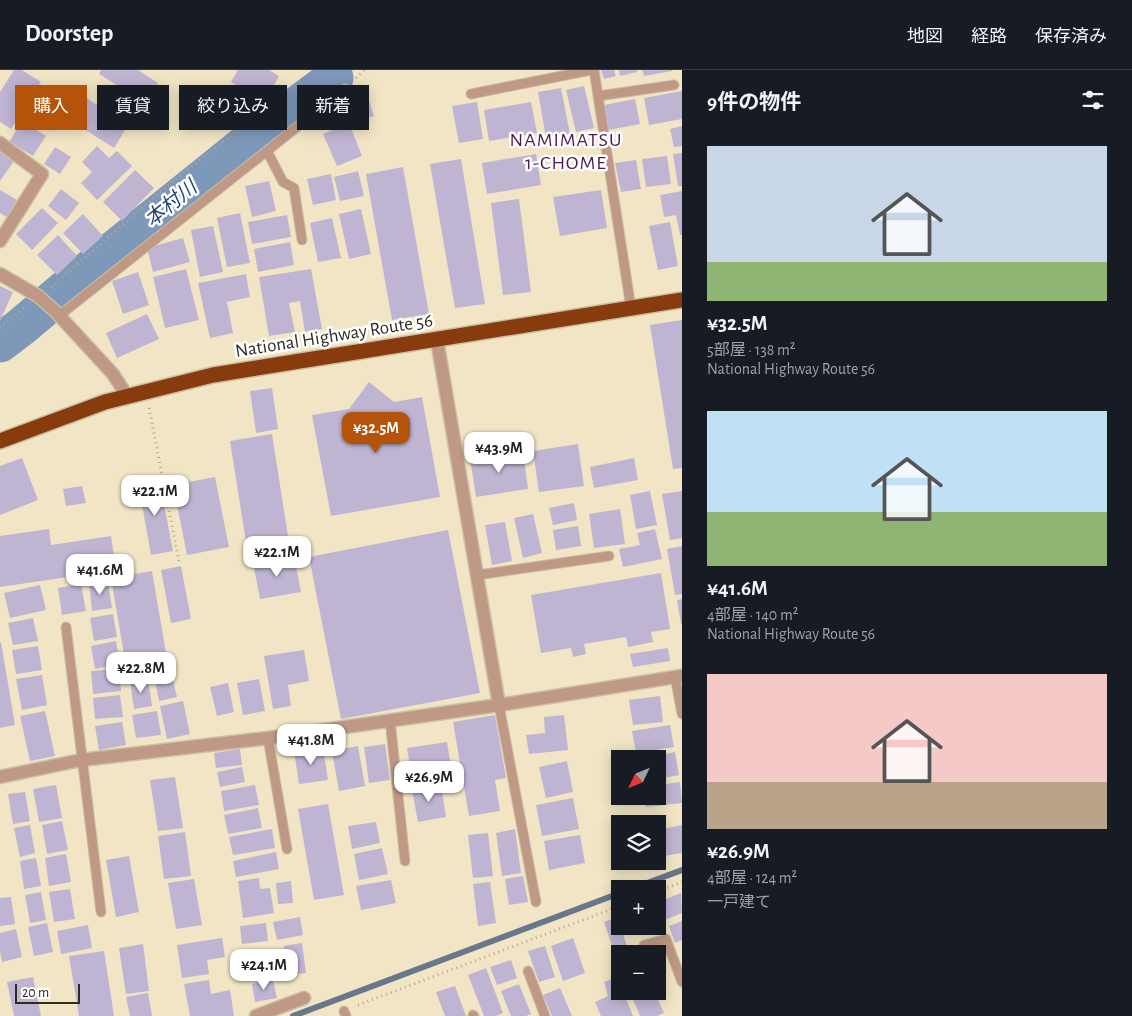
<!DOCTYPE html>
<html lang="ja">
<meta charset="utf-8">
<style>
body{margin:0;font-family:"Alegreya Sans","Noto Sans JP",sans-serif;background:#20242c;color:#f1f3f6;height:100vh;display:flex;flex-direction:column;font-size:19px;white-space:nowrap}
*{box-sizing:border-box;margin:0}
p{font-size:16px;color:#9ea1a6}
.icon{flex:none;width:28px;height:28px;fill:none;stroke:currentColor;stroke-width:2;stroke-linecap:round;stroke-linejoin:round}
.map{position:relative;flex:1;overflow:hidden}
.side{display:flex;flex-direction:column;background:#171b24;width:450px}
.side>*{flex:none}
.guide{position:absolute;left:15px;top:15px;width:475px;height:45px;display:flex;gap:10px}
.needle{width:32px;rotate:227deg}
.fabs{position:absolute;left:611px;top:680px;display:grid;gap:10px}
.fabs a{display:grid;place-items:center;width:55px;height:55px;border-radius:0px;background:#171b24;box-shadow:0 2px 12px #0003;font-size:25px}
.scale{position:absolute;left:15px;bottom:12px;width:65px;box-sizing:border-box;padding-left:5px;border:2px solid #302b1f;border-top:0;font-size:14px;line-height:18px;white-space:nowrap;color:#302b1f;-webkit-text-stroke:4px #fff;paint-order:stroke}
.price{position:absolute;translate:-50% -42px;padding:0 11px;border-radius:10px;background:#fff;color:#222;font-size:16px;line-height:32px;filter:drop-shadow(0 1px 2px #0008)}
.price::after{content:'';position:absolute;left:50%;top:30px;width:15px;height:11px;margin-left:-8px;background:inherit;clip-path:polygon(0 0,100% 0,50% 100%)}
.price.selected{background:#b45309;color:#fff}
ul{padding:0;list-style:none}
li{display:grid;align-content:center;gap:10px;height:265px;padding:0 25px}
li span{display:grid;place-items:center;height:155px;border-radius:0px;color:#555}
li>.icon{margin-inline-start:auto}
span .icon{width:90px;height:90px;fill:#fffc;stroke-width:1}
li b{font-size:21px}
h2{display:flex;justify-content:space-between;align-items:center;height:60px;padding:0 25px;font-size:21px}
.chip{padding:0 18px;border-radius:0px;background:#171b24;box-shadow:0 2px 12px #0003;font-size:18px;line-height:45px}
.chip.selected{background:#b45309;color:#fff}
header{display:flex;align-items:center;gap:30px;box-sizing:border-box;height:70px;padding:0 25px;background:#171b24;border-bottom:1px solid #363941}
header strong{font-size:24px}
nav{display:flex;gap:28px;margin-inline-start:auto;font-size:18px}
main{display:flex;flex:1;min-height:0}
.map>svg:first-child{display:block}
</style>
<header>
<strong>Doorstep</strong>
<nav><a>地図</a><a>経路</a><a>保存済み</a></nav>
</header>
<main>
<div class="map">
<svg width="682" height="946" viewBox="0 0 682 946">
<rect width="100%" height="100%" fill="#f1e5c5"/>
<g fill="none" stroke-linecap="round" stroke-linejoin="round">
<path stroke="#67778c" stroke-width="6" d="M334 8 345 0
M631 819 682 800
M293 946 620 823"/>
<path stroke="#7e98ba" stroke-width="39" d="M0 273 21 257 73 213 246 74 334 8"/>
</g>
<path fill="#bfb5d3" d="M14 0H22L41 12 11 59 0 52V22Z
M101 0H138L158 13 146 33 99 4Z
M238 0H269L279 6 265 31 231 12Z
M601 0H614L616 6 604 9Z
M619 0H637V2L620 6Z
M642 0H672V1L644 6Z
M47 16 70 29 51 61 28 48Z
M584 16 594 58 576 62 566 20Z
M561 18 570 64 546 68 538 22Z
M366 21 374 46 358 50 351 25Z
M682 21V49L649 55 644 28Z
M85 27 128 55 114 78 70 50Z
M635 29 640 54 608 60 604 35Z
M477 32 483 69 459 73 452 36Z
M531 32 537 63 489 71 484 40Z
M22 51 46 66 33 86 9 72Z
M349 53 362 86 337 96 323 64Z
M682 56V76L674 77 670 59Z
M97 76 109 88 117 81 132 96 97 130 81 113 92 102 82 92Z
M55 77 71 87 60 104 44 94Z
M0 81 14 91 0 111Z
M682 83V116H678L673 84Z
M536 84 541 115 487 124 482 93Z
M667 86 671 114 646 117 642 89Z
M461 89 485 234 455 238 430 94Z
M636 90 641 119 621 122 615 93Z
M403 97 429 244 392 250 366 104Z
M135 100 154 118 122 151 103 132Z
M358 101 364 126 340 131 334 107Z
M331 104 336 130 313 135 307 109Z
M269 111 276 141 252 147 245 116Z
M61 119 79 133 66 150 48 136Z
M0 120 17 130 7 147 0 143Z
M601 120 607 158 560 166 553 127Z
M682 121V165H680L676 145 664 147 660 125Z
M519 129 531 222 503 225 491 133Z
M42 138 58 153 32 180 16 164Z
M361 139 371 184 349 189 339 144Z
M240 143 250 193 227 197 217 148Z
M83 144 103 166 83 184 63 163Z
M287 145 291 167 252 174 248 152Z
M332 148 341 188 318 192 310 153Z
M670 152 678 196 658 200 649 156Z
M213 156 223 202 200 207 191 160Z
M58 165 77 186 57 205 37 185Z
M183 168 190 192 153 202 147 178Z
M290 172 294 195 258 202 254 179Z
M186 199 199 250 165 258 153 207Z
M311 199 322 259 305 262 300 231 289 233 295 262 269 266 259 207Z
M138 202 149 235 123 244 112 211Z
M246 204 250 227 227 232 233 263 210 268 198 213Z
M0 216 13 222 0 251Z
M147 244 159 269 117 288 106 263Z
M682 250V398L673 399 650 255Z
M369 312 394 332 422 327 440 427 331 446 312 345 349 339Z
M272 318 278 359 256 363 250 321Z
M272 364 288 466 246 472 230 371Z
M578 374 584 416 539 422 533 381Z
M523 381 528 419 476 427 470 388Z
M22 388 38 430 0 445V396Z
M634 388 638 410 594 418 590 397Z
M215 407 229 477 187 485 173 415Z
M159 408 173 481 151 485 138 412Z
M82 416 86 433 66 436 63 419Z
M650 421 657 455 636 459 630 425Z
M682 421V468L670 470 662 424Z
M574 433 577 450 553 455 549 438Z
M620 439 625 474 594 478 589 444Z
M533 444 542 483 523 488 514 448Z
M505 452 512 491 492 495 485 455Z
M578 456 581 476 556 480 553 460Z
M49 459 51 475 111 466 116 500 0 517V466Z
M655 459 662 489 623 497 619 479 640 475 637 463Z
M448 460 480 623 341 649 309 487Z
M682 476V524L675 525 667 479Z
M294 486 301 522 260 529 253 493Z
M181 496 191 549 171 553 161 500Z
M152 501 167 589 126 596 111 508Z
M661 503 670 559 651 562 653 572 628 577 626 567 584 574 586 584 573 587 571 578 541 583 531 525Z
M108 511 112 538 92 541 89 513Z
M81 514 86 541 62 545 58 518Z
M40 515 46 540 10 548 4 523Z
M682 529V554H681L677 530Z
M113 544 117 567 94 571 90 548Z
M33 548 38 571 13 575 8 553Z
M116 571 120 594 95 599 91 576Z
M1 572 15 655 0 658V573Z
M38 576 42 600 16 604 12 580Z
M668 578 670 591 633 597 630 584Z
M304 580 309 611 288 615 291 636 273 639 264 586Z
M119 599 121 621 93 624 91 601Z
M171 602 177 627 159 631 154 606Z
M42 605 47 635 22 640 16 609Z
M148 608 152 636 134 639 130 611Z
M259 609 265 641 243 645 237 613Z
M228 613 234 642 217 646 210 617Z
M120 625 123 647 95 649 93 628Z
M660 626 663 652 633 655 629 630Z
M183 631 190 664 167 669 160 636Z
M45 641 55 686 30 691 20 646Z
M157 641 161 665 136 668 132 645Z
M495 645 506 708 495 710 500 741 469 746 453 652Z
M564 645 568 680 529 684 526 665 545 663 544 647Z
M122 652 126 675 99 680 95 656Z
M670 655 674 677 636 683 632 661Z
M447 672 451 696 411 702 407 678Z
M385 674 390 710 369 713 364 677Z
M358 676 365 716 339 721 332 681Z
M323 677 328 710 299 714 294 681Z
M240 679 242 695 216 698 214 683Z
M675 682 679 705 658 709V689H641Z
M567 691 573 722 546 728 539 697Z
M242 697 245 712 220 717 217 702Z
M175 707 183 758 158 761 150 710Z
M680 712 682 733 646 737 644 726H658V715Z
M56 715 62 748 39 752 33 719Z
M255 715 259 735 224 741 221 721Z
M441 715 446 747 418 752 412 720Z
M25 722 30 751 13 754 8 724Z
M573 728 579 759 542 766 536 735Z
M328 734 344 825 314 830 298 739Z
M258 738 262 758 228 764 224 745Z
M62 751 68 780 47 784 42 755Z
M376 752 380 773 352 779 348 756Z
M30 755 35 783 20 787 14 758Z
M682 755V783L658 787V760Z
M272 759 275 778 233 785 229 767Z
M515 759 521 803 502 806 496 763Z
M185 762 191 806 164 809 158 766Z
M488 763 493 806 473 808 468 765Z
M580 765 585 793 549 800 544 771Z
M382 778 388 804 359 810 354 784Z
M276 782 279 799 236 807 233 791Z
M66 784 71 812 49 816 45 788Z
M129 786 139 842 116 847 106 790Z
M36 788 41 816 24 819 20 791Z
M523 806 528 832 509 835 505 809Z
M259 808 260 819 270 818 274 843 243 848 238 811Z
M194 809 202 855 176 859 168 813Z
M391 810 396 833 361 840 356 816Z
M291 811 293 833 278 834 276 813Z
M490 812 496 853 478 856 473 814Z
M70 819 75 849 54 852 49 822Z
M41 822 46 850 30 853 25 825Z
M681 823 682 843 665 850 658 832Z
M11 827 15 854 0 856V828Z
M620 846V856H631L633 861 623 864 627 876 614 881 604 852Z
M300 847 303 865 277 870 273 852Z
M658 848 662 856 641 864 637 856H658Z
M682 851V870L675 873 669 856Z
M47 853 53 882 34 886 28 857Z
M266 853 268 871 242 874 240 856Z
M88 855 92 878 61 884 57 861Z
M16 859 22 887 2 892 0 881V863Z
M222 868 225 887 207 890 209 904 182 908 177 875Z
M573 868 585 903 563 911 551 876Z
M302 873 306 903 288 905 284 876Z
M143 874 149 921 126 924 119 878Z
M545 876 555 907 539 912 528 881Z
M269 880 273 904 251 908 247 884Z
M104 881 114 946H79L69 886Z
M511 890 517 908 497 915 490 897Z
M486 898 503 943 496 946H484L468 905Z
M33 907 41 946H14L7 912Z
M617 907 620 914V921H623L633 946H601L595 932 608 926 604 912Z
M209 910 211 924 230 920 234 946H190L184 914Z
M273 910 277 928 255 932 252 914Z
M519 914 531 944 526 946H511L501 921Z
M455 916 466 946H445L436 922Z
M560 918 572 946H552L543 925Z
M640 921H654L664 943 657 946H640L631 925Z
M148 923 152 946H130L126 927Z"/>
<g fill="none" stroke-linecap="round" stroke-linejoin="round">
<defs>
<path id="lane" d="M594 0 631 238
M471 24 591 0
M598 26 674 15
M267 81 283 112 294 118 302 170
M60 245 345 19
M477 505 609 486
M66 557 101 842
M675 607 682 644
M499 635 536 832
M390 650 405 791
M268 668 287 779
M644 875 666 869 682 912
M528 901 545 946
M344 941 346 946
M473 945 474 946"/>
<path id="street" d="M0 73 42 104 0 171
M0 204 38 226 55 241 113 304 127 326
M437 270 499 635
M0 707 81 690 268 668 499 635 682 606
M256 946 304 928"/>
<path id="highway" d="M0 371 105 332 213 305 682 230"/>
</defs>
<use href="#lane" stroke="#cac0a4" stroke-width="11"/>
<use href="#street" stroke="#cac0a4" stroke-width="15"/>
<use href="#highway" stroke="#cac0a4" stroke-width="18"/>
<path stroke="#b2a98f" stroke-width="3" stroke-dasharray="1 4" stroke-linecap="butt" d="M356 8 364 0
M51 217 178 107 257 45
M0 258 24 238
M149 338 179 492
M658 821 682 812
M358 935 620 836"/>
<use href="#lane" stroke="#bf9886" stroke-width="9"/>
<use href="#street" stroke="#bf9886" stroke-width="12"/>
<use href="#highway" stroke="#883b0d" stroke-width="15"/>
</g>
<g text-anchor="middle" dominant-baseline="central" stroke-width="5" stroke-linejoin="round" paint-order="stroke">
<g font-size="19" fill="#302b1f" stroke="#fff">
<text transform="translate(334 266) rotate(-9)">National Highway Route 56</text>
</g>
<g font-size="20" letter-spacing="1" fill="#4e1d4e" stroke="#fff">
<text x="566" y="70">NAMIMATSU<tspan x="566" dy="23">1-CHOME</tspan></text>
</g>
<g font-size="20" font-style="italic" fill="#1f4472" stroke="#fff">
<text transform="translate(171 134) rotate(-39)">本村川</text>
</g>
</g>
</svg>
<div class="fabs">
<a><svg class="needle" viewBox="-14 -14 28 28"><path d="M0-13l5 13h-10z" fill="#e53935"/><path d="M0 13l5-13h-10z" fill="#9ea1a6"/></svg></a>
<a><svg class="icon" aria-label="layers" viewBox="0 0 24 24"><path d="M12 4l9 5-9 5-9-5zM3 14l9 5 9-5"/></svg></a>
<a>+</a>
<a>−</a>
</div>
<div class="scale">20 m</div>
<b class="price selected" style="left:376px;top:384px">¥32.5M</b>
<b class="price" style="left:499px;top:404px">¥43.9M</b>
<b class="price" style="left:155px;top:447px">¥22.1M</b>
<b class="price" style="left:277px;top:508px">¥22.1M</b>
<b class="price" style="left:100px;top:526px">¥41.6M</b>
<b class="price" style="left:141px;top:624px">¥22.8M</b>
<b class="price" style="left:311px;top:696px">¥41.8M</b>
<b class="price" style="left:429px;top:733px">¥26.9M</b>
<b class="price" style="left:264px;top:921px">¥24.1M</b>
<div class="guide">
<a class="chip selected">購入</a>
<a class="chip">賃貸</a>
<a class="chip">絞り込み</a>
<a class="chip">新着</a>
</div>
</div>
<section class="side">
<h2>9件の物件<svg class="icon" aria-label="filters" viewBox="0 0 24 24"><path d="M4 7h16M4 17h16"/><circle cx="9" cy="7" r="2"/><circle cx="15" cy="17" r="2"/></svg></h2>
<ul>
<li><span style="background:linear-gradient(#c9d6e8 75%,#8fb573 0)"><svg class="icon" aria-label="home" viewBox="0 0 24 24"><path d="M3 11l9-7 9 7M6 9v11h12V9"/></svg></span><div><b>¥32.5M</b><p>5部屋 · 138 m²</p><p>National Highway Route 56</p></div></li>
<li><span style="background:linear-gradient(#bfe0f5 65%,#8fb573 0)"><svg class="icon" aria-label="home" viewBox="0 0 24 24"><path d="M3 11l9-7 9 7M6 9v11h12V9"/></svg></span><div><b>¥41.6M</b><p>4部屋 · 140 m²</p><p>National Highway Route 56</p></div></li>
<li><span style="background:linear-gradient(#f6c9c9 70%,#b9a48a 0)"><svg class="icon" aria-label="home" viewBox="0 0 24 24"><path d="M3 11l9-7 9 7M6 9v11h12V9"/></svg></span><div><b>¥26.9M</b><p>4部屋 · 124 m²</p><p>一戸建て</p></div></li>
</ul>
</section>
</main>
